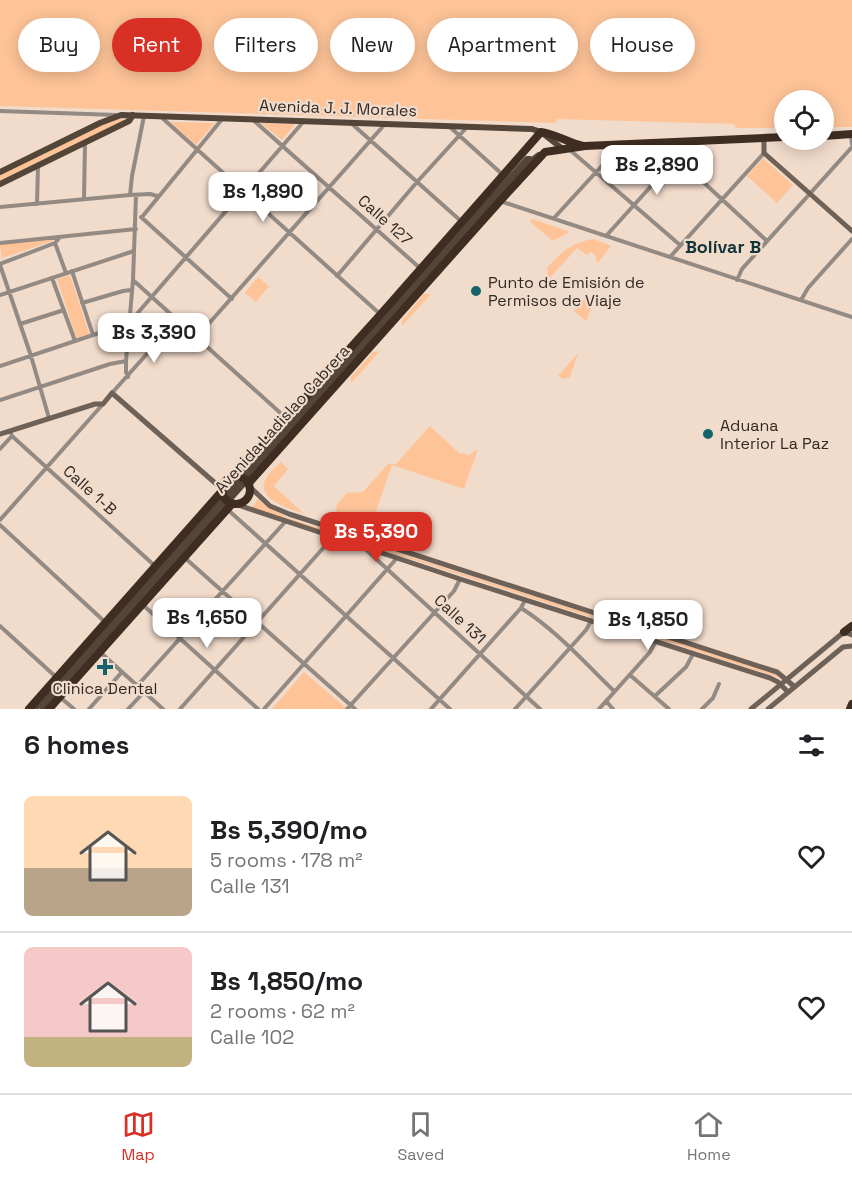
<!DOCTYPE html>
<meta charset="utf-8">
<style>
body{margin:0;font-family:"Space Grotesk",sans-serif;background:#f6f6f6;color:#202124;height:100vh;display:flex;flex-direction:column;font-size:22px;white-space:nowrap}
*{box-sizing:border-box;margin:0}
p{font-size:20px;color:#757577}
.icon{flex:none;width:33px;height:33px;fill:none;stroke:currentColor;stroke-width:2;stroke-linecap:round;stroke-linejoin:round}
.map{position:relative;height:709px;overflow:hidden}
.side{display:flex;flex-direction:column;background:#fff;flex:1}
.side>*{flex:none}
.banner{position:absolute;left:18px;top:18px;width:816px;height:54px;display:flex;gap:12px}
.tools{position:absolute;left:774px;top:90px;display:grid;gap:12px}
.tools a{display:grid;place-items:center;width:60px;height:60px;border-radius:50%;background:#fff;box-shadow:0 3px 15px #0003;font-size:30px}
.price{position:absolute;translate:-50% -51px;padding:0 14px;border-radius:12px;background:#fff;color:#222;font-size:20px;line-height:39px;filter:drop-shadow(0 2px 3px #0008)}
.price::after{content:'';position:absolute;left:50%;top:36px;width:18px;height:14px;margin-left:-9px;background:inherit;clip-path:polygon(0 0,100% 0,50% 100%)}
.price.selected{background:#d93025;color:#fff}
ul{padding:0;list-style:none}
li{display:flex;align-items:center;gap:18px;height:150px;padding:0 24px}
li+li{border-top:2px solid #e0e0e0}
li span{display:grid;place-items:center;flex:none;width:168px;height:120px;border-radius:9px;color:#555}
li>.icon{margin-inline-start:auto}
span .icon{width:72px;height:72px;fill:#fffc;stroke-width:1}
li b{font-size:26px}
h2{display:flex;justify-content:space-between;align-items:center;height:72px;padding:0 24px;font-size:26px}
.tag{padding:0 21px;border-radius:27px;background:#fff;box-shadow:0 3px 15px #0003;font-size:21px;line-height:54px}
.tag.selected{background:#d93025;color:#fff}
.tabs{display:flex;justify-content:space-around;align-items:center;height:84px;border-top:2px solid #e0e0e0;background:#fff;font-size:16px;color:#757577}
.tabs a{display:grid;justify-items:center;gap:3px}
.tabs .selected{color:#d93025}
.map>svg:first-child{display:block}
</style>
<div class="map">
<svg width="852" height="709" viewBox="0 0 852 709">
<rect width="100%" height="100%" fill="#f1dbcb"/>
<path fill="#fec498" d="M0 0H852V127H824V100H784V128H736L734 124 557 119 556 123 0 106Z
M115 118 122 119 123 121 0 181V174Z
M170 122 215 123 196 145Z
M261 123 295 124 282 140Z
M763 158 793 185 777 203 747 176Z
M532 219 568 231V233L553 241 530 222Z
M52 239 53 241 2 258 0 244Z
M594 239 611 246 598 263 595 260 597 257 591 252 587 255 577 248 549 279H548L547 268C561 252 572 242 594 239Z
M70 275 90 336 77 340 57 279Z
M258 277 269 286 256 302 245 293Z
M424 294H431L402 326V320Z
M586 297 593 303 586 321 574 311Z
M380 351 351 383V377L373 352Z
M578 353 570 377 564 379 558 376Z
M430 426 459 453 469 455 478 449 464 489 392 465 368 534C359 531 331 519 337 505 339 501 344 497 347 493L363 492 388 464H396Z
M281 462 288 469 274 486 304 514C291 509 257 501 265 480 268 473 276 467 281 462Z
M258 499 272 509 288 518 778 674 777 677 252 508Z
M304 672 346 708 345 709H272Z"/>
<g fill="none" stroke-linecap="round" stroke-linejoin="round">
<path stroke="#938a83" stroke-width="4" d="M0 111 116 115
M160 116 380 314
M252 119 421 269
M351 123 462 222
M451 128 503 175
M851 135 852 144
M661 143 767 241
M570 150 680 245
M130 195 132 176 144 116
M84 199 85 143
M500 201 852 317
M37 204 38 166
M0 207 130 195 150 194 157 196
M141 217 232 299
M142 217 223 118
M554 218 620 146
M606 236 690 143
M0 243 136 229
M55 243 66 273
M670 257 764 153
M0 264 55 243 60 237
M0 265 31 356 49 418
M72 271 93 335
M337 276 417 182 468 126
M52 278 75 341
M133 280 286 418
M737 280 742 269 852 147
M0 295 134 251
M801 300 808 288 852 239
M82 303 123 291 131 290
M20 324 64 310
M197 337 385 124
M0 366 129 323 304 121
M128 377 126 372V361L133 280 136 195
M112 393 178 319
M0 400 110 364 126 361
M10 431 12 436 155 566
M0 449 12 436
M227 509 450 709
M0 520 103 404
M0 525 105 622
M363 547 540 709
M185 558 355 709
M143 605 258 709
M521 608C556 630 585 663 614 691
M0 626 56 677
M100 652 163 709
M630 675 669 709
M137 686 285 522
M655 696 686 667 693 654
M61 698 74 709
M606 701 613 709
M89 709 122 672
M128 709 144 692
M180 709 333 537
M264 709 397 558
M347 709 454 591 460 579
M431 709 521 608 525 600
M515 709 586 630 591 621
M599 709 650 652 656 641
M702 709 713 698 719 684"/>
<path stroke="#6e6157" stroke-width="5" d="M764 138V153L852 231
M0 434 95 404H103L112 393 222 489
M250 487 270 506 289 514 777 672 795 687
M235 504 460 579 770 678 778 682 788 692
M751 709 844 632 852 635
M768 709 843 647 852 646"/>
<path stroke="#544539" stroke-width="6" d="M0 172 100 123 121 115 532 129 541 132 564 150
M0 184 129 121 133 115
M35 709 478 213 527 159H530L531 161
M43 709 531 161 539 155"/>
<path stroke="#3e2d20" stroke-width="8" d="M824 136 852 134
M222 490a14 14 0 1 1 28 0a14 14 0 1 1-28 0Z
M234 477 381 314 541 132C553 133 569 143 583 146
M248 484 500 201 545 152 585 146 784 137
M844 632 852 626
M29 709 222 491
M49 709 232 504
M850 709 852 704"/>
</g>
<g fill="#15626d" stroke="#f1dbcb" stroke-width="2">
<circle cx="476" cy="291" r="6"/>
<circle cx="708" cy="434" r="6"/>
<path d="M102 658h6v6h6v6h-6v6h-6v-6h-6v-6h6z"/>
</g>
<g text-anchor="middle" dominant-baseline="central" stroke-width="4.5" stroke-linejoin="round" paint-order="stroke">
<g font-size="16" fill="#312923" stroke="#f1dbcb">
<text transform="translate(338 108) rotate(2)">Avenida J. J. Morales</text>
<text transform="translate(385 220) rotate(42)">Calle 127</text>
<text transform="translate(282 419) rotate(-48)">Avenida Ladislao Cabrera</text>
<text transform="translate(90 490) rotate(42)">Calle 1-B</text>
<text transform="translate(460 619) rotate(43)">Calle 131</text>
</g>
<g font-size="16" fill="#312923" stroke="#f1dbcb" text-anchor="start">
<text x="488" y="282">Punto de Emisión de<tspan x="488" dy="18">Permisos de Viaje</tspan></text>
<text x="720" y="425">Aduana<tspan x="720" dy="18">Interior La Paz</tspan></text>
<text x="105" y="688" text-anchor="middle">Clinica Dental</text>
</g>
<g font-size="18" font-weight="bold" fill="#13353a" stroke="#f1dbcb">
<text x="723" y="246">Bolívar B</text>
</g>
</g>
</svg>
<div class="tools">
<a><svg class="icon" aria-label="locate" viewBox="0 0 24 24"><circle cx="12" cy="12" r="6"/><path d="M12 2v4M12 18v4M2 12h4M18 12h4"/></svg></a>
</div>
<b class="price" style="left:657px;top:196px">Bs 2,890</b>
<b class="price" style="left:263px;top:223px">Bs 1,890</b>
<b class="price" style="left:154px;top:364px">Bs 3,390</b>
<b class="price selected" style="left:376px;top:563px">Bs 5,390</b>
<b class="price" style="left:207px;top:649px">Bs 1,650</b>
<b class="price" style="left:648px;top:651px">Bs 1,850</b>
<div class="banner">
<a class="tag">Buy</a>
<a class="tag selected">Rent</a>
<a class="tag">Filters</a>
<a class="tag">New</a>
<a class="tag">Apartment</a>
<a class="tag">House</a>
</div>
</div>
<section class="side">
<h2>6 homes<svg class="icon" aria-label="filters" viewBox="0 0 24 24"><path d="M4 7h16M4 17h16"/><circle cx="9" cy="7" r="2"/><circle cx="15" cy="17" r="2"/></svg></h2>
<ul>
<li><span style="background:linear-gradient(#ffd9b3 60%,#b9a48a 0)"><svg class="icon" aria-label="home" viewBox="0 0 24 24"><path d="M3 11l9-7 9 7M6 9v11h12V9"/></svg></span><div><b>Bs 5,390/mo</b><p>5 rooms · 178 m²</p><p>Calle 131</p></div><svg class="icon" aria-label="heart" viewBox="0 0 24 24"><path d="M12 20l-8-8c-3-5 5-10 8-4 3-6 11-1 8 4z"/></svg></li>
<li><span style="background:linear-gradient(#f6c9c9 75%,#c2b280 0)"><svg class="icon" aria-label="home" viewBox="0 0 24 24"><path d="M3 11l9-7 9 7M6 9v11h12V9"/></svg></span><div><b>Bs 1,850/mo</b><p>2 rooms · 62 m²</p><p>Calle 102</p></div><svg class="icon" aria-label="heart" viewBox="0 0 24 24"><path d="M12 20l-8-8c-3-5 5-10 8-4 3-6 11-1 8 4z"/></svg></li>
</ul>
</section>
<nav class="tabs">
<a class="selected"><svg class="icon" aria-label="map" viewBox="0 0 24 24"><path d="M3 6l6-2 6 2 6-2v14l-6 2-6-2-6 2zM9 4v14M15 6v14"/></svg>Map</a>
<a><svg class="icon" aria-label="saved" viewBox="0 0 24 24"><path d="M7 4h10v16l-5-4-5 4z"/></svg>Saved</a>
<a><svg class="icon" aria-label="home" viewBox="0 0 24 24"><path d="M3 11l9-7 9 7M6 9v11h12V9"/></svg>Home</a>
</nav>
